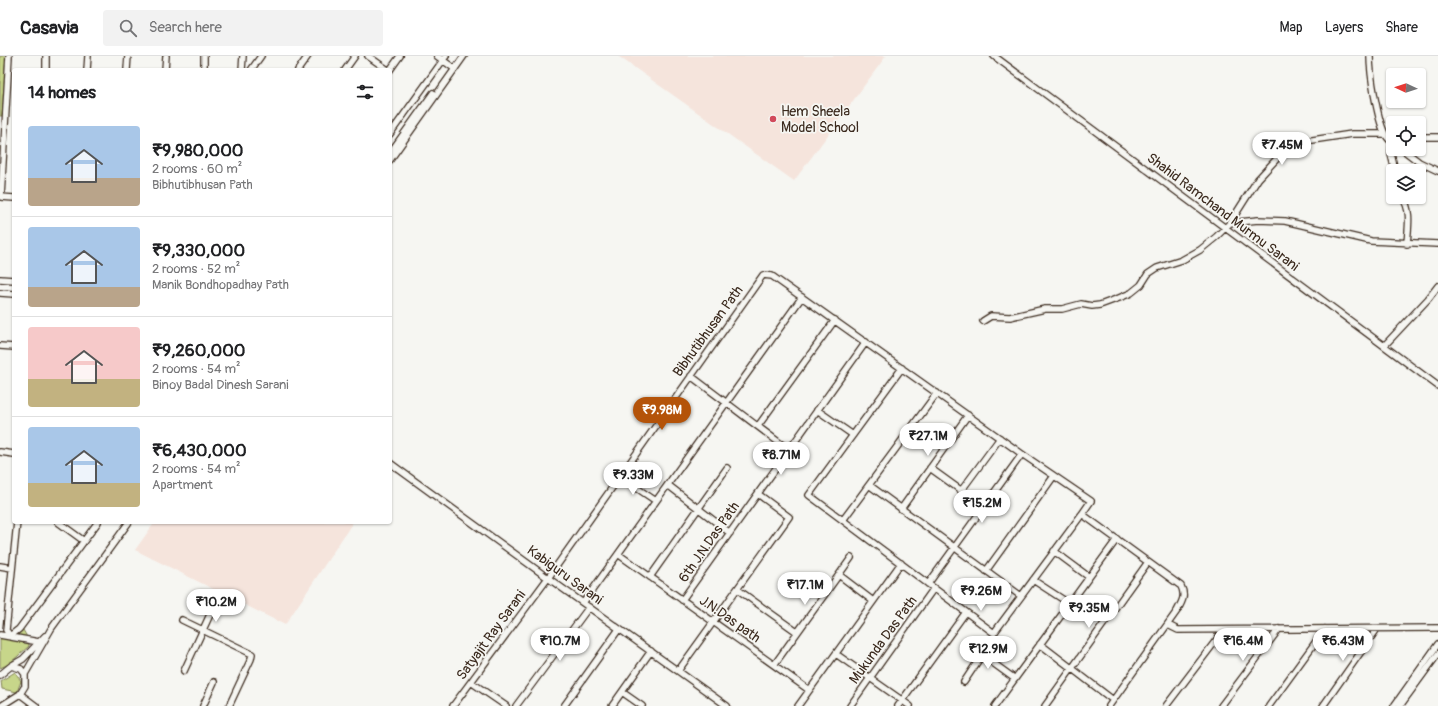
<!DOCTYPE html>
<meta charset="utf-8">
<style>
body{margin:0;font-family:Pangolin,sans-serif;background:#f2f2f2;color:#202124;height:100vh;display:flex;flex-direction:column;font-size:15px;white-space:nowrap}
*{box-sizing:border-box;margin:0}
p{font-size:13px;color:#757577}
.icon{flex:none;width:22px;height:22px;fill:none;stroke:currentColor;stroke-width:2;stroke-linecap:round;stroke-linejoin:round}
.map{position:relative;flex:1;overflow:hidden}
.sheet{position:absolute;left:12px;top:12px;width:380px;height:456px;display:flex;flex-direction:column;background:#fff;border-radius:4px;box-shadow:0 1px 3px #0004}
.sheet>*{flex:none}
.needle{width:26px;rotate:273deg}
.fabs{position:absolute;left:1386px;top:12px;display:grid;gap:8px}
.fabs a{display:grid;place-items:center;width:40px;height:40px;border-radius:4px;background:#fff;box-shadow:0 1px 3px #0004;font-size:20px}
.price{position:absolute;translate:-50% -34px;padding:0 9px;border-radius:14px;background:#fff;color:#222;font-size:13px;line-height:26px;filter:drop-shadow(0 1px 2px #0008)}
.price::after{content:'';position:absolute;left:50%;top:24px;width:12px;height:9px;margin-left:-6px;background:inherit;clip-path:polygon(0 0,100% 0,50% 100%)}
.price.active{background:#b45309;color:#fff}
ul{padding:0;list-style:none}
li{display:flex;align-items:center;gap:12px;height:100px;padding:0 16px}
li+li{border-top:1px solid #e0e0e0}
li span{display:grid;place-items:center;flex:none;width:112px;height:80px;border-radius:4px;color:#555}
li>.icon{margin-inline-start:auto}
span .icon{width:48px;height:48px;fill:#fffc;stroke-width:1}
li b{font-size:17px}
h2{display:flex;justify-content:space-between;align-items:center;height:48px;padding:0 16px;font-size:17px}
header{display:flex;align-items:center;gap:24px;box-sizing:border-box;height:56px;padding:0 20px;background:#fff;border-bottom:1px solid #e0e0e0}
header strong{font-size:19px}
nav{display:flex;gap:22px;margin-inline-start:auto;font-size:14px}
.search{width:280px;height:36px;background:#f2f2f2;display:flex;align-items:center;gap:10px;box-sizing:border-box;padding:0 14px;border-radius:4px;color:#757577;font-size:15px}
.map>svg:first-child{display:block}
</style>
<header>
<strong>Casavia</strong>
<div class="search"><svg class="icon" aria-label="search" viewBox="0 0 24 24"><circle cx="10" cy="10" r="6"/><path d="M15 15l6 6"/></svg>Search here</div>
<nav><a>Map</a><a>Layers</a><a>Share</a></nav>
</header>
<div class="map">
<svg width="1438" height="650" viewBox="0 0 1438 650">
<rect width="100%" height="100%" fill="#f6f6f2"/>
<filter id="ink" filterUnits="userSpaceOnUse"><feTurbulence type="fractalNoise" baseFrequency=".025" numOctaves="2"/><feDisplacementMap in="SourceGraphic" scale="8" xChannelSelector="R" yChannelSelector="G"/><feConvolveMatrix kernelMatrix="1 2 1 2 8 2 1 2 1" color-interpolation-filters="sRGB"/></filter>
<g filter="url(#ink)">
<path fill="#f5e4dc" d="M618 0H886L794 125Z
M155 466H353L285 569 135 494Z"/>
<path fill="#c7d68a" stroke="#818054" d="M0 0H6L2 60H0Z
M18 574H23C26 579 29 584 29 590L9 608 0 612V576L3 580Z
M15 616 21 625 17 636 2 633 1 625Z"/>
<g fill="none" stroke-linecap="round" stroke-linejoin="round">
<defs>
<path id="minor" d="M9 0 1 141 14 142
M368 0 388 14
M437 0 455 13
M994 0 1438 330
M1370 0C1370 18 1377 62 1385 78 1387 81 1390 85 1393 87
M46 14V0
M87 14 88 0
M127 14 128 0
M165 14 166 0
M204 14V0
M242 14 243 0
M251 14 261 0
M298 14 308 0
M345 14 355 0
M390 14 400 0
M390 78 446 0
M1419 81H1438
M1392 84 1391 98 1395 115
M1402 93 1419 106 1438 115
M390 97 433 37
M390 104 464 0
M1402 141C1412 154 1408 172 1407 188
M1230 167 1258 123 1283 96 1306 85 1352 78H1385
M0 223 14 224
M0 237 14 238
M983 265 991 260 1010 261 1045 253H1062L1081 248 1092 250 1100 249 1119 242 1131 237 1141 229 1148 218 1157 212 1182 204 1200 194 1216 181 1230 167 1258 164 1285 165 1371 185 1438 188
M0 290 14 291
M1384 290 1428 243 1438 230
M902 312 809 439 994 577 1082 458 1181 530C1186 540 1182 546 1177 555L1109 650
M691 320 789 394
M817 354 853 379
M758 370 835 264
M0 396 14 398
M390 407 548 522 727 650
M930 412 984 451
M619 420 656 445
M668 429 730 477
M869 429 1021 540
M961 435 1000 382
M901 453 968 359
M843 464 937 337
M58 466 84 485
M1054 495 1089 521
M618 498 809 634
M0 510 12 512
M986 515 1054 420
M839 519 873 545
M650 521 727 412
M1033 524 1070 548
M928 528 1022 398
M737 533 797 576
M682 544 866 286
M583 547 802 241
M182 564 252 598 251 603 229 650
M1168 569 1178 574 1438 572
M0 579 39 586
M10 580 19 573 98 466
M10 580 6 574 17 466
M1040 588 1113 644
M836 598 910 650
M774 609 851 502
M11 610 23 603 45 580
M184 615 213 552
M678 615 789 461 758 438
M0 619 11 610 21 613 25 618
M471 626 506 650
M964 626 982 599 1015 623
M622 636 642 650
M20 638 36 650
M1 650 20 638 25 630V618L51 573 129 466
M203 650 214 626
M453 650 548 522 763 219 772 220 1022 398 1091 445 1082 458
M516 650 589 551
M564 650 619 573
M612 650 651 595
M798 650 901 507
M850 650 934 532
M898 650 966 556
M995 650 1117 483
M1045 650 1148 506
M1166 650 1224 574
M1221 650 1279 573
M1269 650 1325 573
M1323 650 1377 573
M1394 650 1438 588
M1400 650 1438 598"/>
</defs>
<use href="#minor" stroke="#3b2a1e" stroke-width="8"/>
<use href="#minor" stroke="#f6f6f2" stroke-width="5.5"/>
</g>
</g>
<circle fill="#d1495b" stroke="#f6f6f2" stroke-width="1.5" cx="773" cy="63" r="4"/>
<g text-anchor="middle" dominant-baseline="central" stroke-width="3.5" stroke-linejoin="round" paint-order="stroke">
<g font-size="14" fill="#3b2a1e" stroke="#f6f6f2" text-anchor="start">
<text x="781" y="55">Hem Sheela<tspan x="781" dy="16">Model School</tspan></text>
</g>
<g font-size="14" fill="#3b2a1e" stroke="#f6f6f2">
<text transform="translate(1223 156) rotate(37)">Shahid Ramchand Murmu Sarani</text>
<text transform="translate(708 275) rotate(-54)">Bibhutibhusan Path</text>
<text transform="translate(709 486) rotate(-55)">6th J.N.Das Path</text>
<text transform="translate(565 519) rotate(36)">Kabiguru Sarani</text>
<text transform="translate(730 563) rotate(35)">J.N.Das path</text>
<text transform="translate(491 579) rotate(-54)">Satyajit Ray Sarani</text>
<text transform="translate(883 584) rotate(-54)">Mukunda Das Path</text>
</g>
</g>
</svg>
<div class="fabs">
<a><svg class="needle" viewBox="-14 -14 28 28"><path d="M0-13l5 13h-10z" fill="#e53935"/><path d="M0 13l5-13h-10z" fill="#757577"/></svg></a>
<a><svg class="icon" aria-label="locate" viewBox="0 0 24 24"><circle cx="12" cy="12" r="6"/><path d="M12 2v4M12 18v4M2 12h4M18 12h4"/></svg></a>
<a><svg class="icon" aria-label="layers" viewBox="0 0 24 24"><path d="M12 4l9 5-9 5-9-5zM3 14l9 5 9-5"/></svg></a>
</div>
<b class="price" style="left:1282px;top:110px">₹7.45M</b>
<b class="price active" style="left:662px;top:375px">₹9.98M</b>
<b class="price" style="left:928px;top:401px">₹27.1M</b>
<b class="price" style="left:781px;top:420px">₹8.71M</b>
<b class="price" style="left:633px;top:440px">₹9.33M</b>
<b class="price" style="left:982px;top:468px">₹15.2M</b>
<b class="price" style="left:805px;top:550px">₹17.1M</b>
<b class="price" style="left:981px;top:556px">₹9.26M</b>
<b class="price" style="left:216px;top:567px">₹10.2M</b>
<b class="price" style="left:1089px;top:573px">₹9.35M</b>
<b class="price" style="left:560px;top:606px">₹10.7M</b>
<b class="price" style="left:1243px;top:606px">₹16.4M</b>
<b class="price" style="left:1343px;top:606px">₹6.43M</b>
<b class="price" style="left:988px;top:614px">₹12.9M</b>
<section class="sheet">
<h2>14 homes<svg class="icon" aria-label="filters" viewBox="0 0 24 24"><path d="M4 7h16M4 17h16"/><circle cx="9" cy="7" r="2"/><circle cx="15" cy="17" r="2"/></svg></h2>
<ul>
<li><span style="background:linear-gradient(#a9c7e8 65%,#b9a48a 0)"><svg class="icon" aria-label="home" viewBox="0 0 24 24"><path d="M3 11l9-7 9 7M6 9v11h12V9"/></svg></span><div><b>₹9,980,000</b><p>2 rooms · 60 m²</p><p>Bibhutibhusan Path</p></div></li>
<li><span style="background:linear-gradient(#a9c7e8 75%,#b9a48a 0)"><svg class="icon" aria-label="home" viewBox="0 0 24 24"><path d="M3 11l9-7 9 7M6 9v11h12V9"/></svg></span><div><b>₹9,330,000</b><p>2 rooms · 52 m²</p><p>Manik Bondhopadhay Path</p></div></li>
<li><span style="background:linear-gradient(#f6c9c9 65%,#c2b280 0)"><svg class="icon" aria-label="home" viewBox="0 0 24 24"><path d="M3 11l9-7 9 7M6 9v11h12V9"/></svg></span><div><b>₹9,260,000</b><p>2 rooms · 54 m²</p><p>Binoy Badal Dinesh Sarani</p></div></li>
<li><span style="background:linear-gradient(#a9c7e8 70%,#c2b280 0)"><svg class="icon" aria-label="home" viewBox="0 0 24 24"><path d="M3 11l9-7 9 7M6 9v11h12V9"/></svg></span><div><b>₹6,430,000</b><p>2 rooms · 54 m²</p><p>Apartment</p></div></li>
</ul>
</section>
</div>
